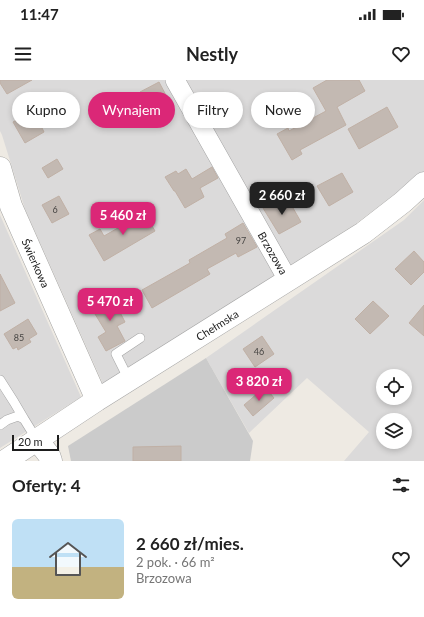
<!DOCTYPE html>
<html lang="pl">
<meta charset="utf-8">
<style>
body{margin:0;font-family:Lato,sans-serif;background:#f6f6f6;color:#222;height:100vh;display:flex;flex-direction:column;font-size:15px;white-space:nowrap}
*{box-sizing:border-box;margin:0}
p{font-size:13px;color:#767676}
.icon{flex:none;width:22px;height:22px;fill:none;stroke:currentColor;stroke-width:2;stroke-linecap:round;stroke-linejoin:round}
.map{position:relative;height:381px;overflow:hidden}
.panel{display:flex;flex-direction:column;background:#fff;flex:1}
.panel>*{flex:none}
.hud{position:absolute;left:12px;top:12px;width:400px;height:36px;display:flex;gap:8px}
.tools{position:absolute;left:376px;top:289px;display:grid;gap:8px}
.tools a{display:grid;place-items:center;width:36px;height:36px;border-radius:50%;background:#fff;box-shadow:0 2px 6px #0003;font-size:20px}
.scale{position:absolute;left:12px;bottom:10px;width:47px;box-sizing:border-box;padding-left:4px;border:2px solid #1d1d1d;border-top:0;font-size:11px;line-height:14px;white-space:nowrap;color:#1d1d1d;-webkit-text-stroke:3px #fff;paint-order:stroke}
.price{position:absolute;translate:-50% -34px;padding:0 9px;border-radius:8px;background:#db2777;color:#fff;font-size:13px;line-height:26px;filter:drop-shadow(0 1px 2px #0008)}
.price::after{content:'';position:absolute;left:50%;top:24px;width:12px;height:9px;margin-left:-6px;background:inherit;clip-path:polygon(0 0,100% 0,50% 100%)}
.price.on{background:#222;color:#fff}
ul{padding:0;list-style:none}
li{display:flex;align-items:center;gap:12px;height:100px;padding:0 12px}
li span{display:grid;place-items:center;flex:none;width:112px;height:80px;border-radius:6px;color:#555}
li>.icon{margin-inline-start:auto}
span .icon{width:48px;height:48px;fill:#fffc;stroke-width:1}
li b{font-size:17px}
h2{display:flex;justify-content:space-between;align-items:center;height:48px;padding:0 12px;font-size:17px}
.pill{padding:0 14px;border-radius:18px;background:#fff;box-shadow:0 2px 6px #0003;font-size:14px;line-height:36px}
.pill.on{background:#db2777;color:#fff}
.status{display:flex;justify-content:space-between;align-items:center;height:28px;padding:0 20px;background:#fff;direction:ltr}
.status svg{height:11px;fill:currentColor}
header{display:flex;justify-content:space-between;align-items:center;height:52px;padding:0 12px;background:#fff;font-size:18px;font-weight:700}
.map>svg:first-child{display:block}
</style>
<div class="status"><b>11:47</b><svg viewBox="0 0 49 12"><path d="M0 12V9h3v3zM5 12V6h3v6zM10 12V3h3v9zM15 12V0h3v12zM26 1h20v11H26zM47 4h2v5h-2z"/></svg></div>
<header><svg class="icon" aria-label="menu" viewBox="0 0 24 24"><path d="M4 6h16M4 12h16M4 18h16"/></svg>Nestly<svg class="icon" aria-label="heart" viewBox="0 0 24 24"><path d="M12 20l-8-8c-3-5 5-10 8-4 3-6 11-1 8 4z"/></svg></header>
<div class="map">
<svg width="424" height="381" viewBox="0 0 424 381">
<rect width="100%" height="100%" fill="#eeeae3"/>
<path fill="#dbdada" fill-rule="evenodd" d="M0 0H424V92L354 145 103 304 25 129 2 55 0 51Z
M424 120V381H344L369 352 307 298 249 353 206 278 404 140ZM383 296H405V318H383ZM383 340H405V362H383Z
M0 135 81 317 0 368Z"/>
<path fill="#cbcbcb" d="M206 278 253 361 250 381H71L68 366Z"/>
<path fill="#c3b9b2" stroke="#c0b0a5" d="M0 0H32L7 14 0 3Z
M327 0H359L365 11 337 27 346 45 300 70 302 74 292 80 277 54 288 48 289 51 326 31 313 8Z
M159 2 168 19 149 29 140 12Z
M387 27 398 47 359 69 348 49Z
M29 33 32 38 36 36 44 52 25 63 13 42Z
M57 79 63 89 48 98 42 88Z
M212 87 218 98 200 108 204 117 185 128 175 111H174L165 97 176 91 178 94 186 89 192 99Z
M342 93 353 112 329 126 317 106Z
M59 116 69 134 52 143 42 125Z
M276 121 279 126 289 121 301 142 279 154 263 128Z
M142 129 155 151 104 181 89 155 100 149 104 156 132 140 130 136Z
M243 143 257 167 238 177 236 173 207 189 210 194 152 228 142 210 190 183 189 180 227 158 225 154Z
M414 171 424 182V192L411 205 395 189Z
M0 194 15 223 0 231Z
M110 213 125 242 117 246 125 261 106 271 98 257 106 252 95 234 101 231 96 222Z
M373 221 389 236 370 254 355 239Z
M424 225V256L409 243Z
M28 239 37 254 29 259 31 262 18 270 17 267 13 269 4 254Z
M262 256 274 274 255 287 243 269Z
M265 307 274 318 253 336 244 325Z
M181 366V381H133V367Z"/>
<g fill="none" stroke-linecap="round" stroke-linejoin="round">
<defs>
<path id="service" d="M0 300 14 322 24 339
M129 300 116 274 140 258
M0 345 7 340 18 336 24 339 37 360"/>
<path id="minor" d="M175 0 288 200"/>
<path id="tertiary" d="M0 88 11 126 97 320
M37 360 49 375 51 381
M5 381 97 320 363 153 403 122 424 103"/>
</defs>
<use href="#service" stroke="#a4a4a4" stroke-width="10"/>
<use href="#minor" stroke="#a4a4a4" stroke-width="20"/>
<use href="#tertiary" stroke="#a4a4a4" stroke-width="23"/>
<use href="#service" stroke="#fff" stroke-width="9"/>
<use href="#minor" stroke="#fff" stroke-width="19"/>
<use href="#tertiary" stroke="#fff" stroke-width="22"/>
</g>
<g text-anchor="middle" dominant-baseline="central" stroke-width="3.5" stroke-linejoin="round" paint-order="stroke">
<g font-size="9" fill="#464442">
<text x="55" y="129">6</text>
<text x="241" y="160">97</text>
<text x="19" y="257">85</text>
<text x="259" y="271">46</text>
</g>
<g font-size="11" fill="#1d1d1d" stroke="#fff">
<text transform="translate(273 173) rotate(60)">Brzozowa</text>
<text transform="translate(36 183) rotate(66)">Świerkowa</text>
<text transform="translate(217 245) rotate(-32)">Chełmska</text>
</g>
</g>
</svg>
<div class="tools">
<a><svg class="icon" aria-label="locate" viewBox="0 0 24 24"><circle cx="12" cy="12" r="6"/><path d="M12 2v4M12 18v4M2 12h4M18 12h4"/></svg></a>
<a><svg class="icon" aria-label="layers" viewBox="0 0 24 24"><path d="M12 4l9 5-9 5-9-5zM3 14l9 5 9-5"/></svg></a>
</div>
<div class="scale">20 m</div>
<b class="price on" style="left:282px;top:136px">2 660 zł</b>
<b class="price" style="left:123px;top:156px">5 460 zł</b>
<b class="price" style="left:110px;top:242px">5 470 zł</b>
<b class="price" style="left:259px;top:322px">3 820 zł</b>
<div class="hud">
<a class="pill">Kupno</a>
<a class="pill on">Wynajem</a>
<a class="pill">Filtry</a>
<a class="pill">Nowe</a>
</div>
</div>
<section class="panel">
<h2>Oferty: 4<svg class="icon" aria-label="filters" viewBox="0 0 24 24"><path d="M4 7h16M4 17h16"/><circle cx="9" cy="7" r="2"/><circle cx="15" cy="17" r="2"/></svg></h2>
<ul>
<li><span style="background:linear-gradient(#bfe0f5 60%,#c2b280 0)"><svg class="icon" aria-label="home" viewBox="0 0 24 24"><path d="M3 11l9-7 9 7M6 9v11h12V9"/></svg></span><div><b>2 660 zł/mies.</b><p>2 pok. · 66 m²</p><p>Brzozowa</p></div><svg class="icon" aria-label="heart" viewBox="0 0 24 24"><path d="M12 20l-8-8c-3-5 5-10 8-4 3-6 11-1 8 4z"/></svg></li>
</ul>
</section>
